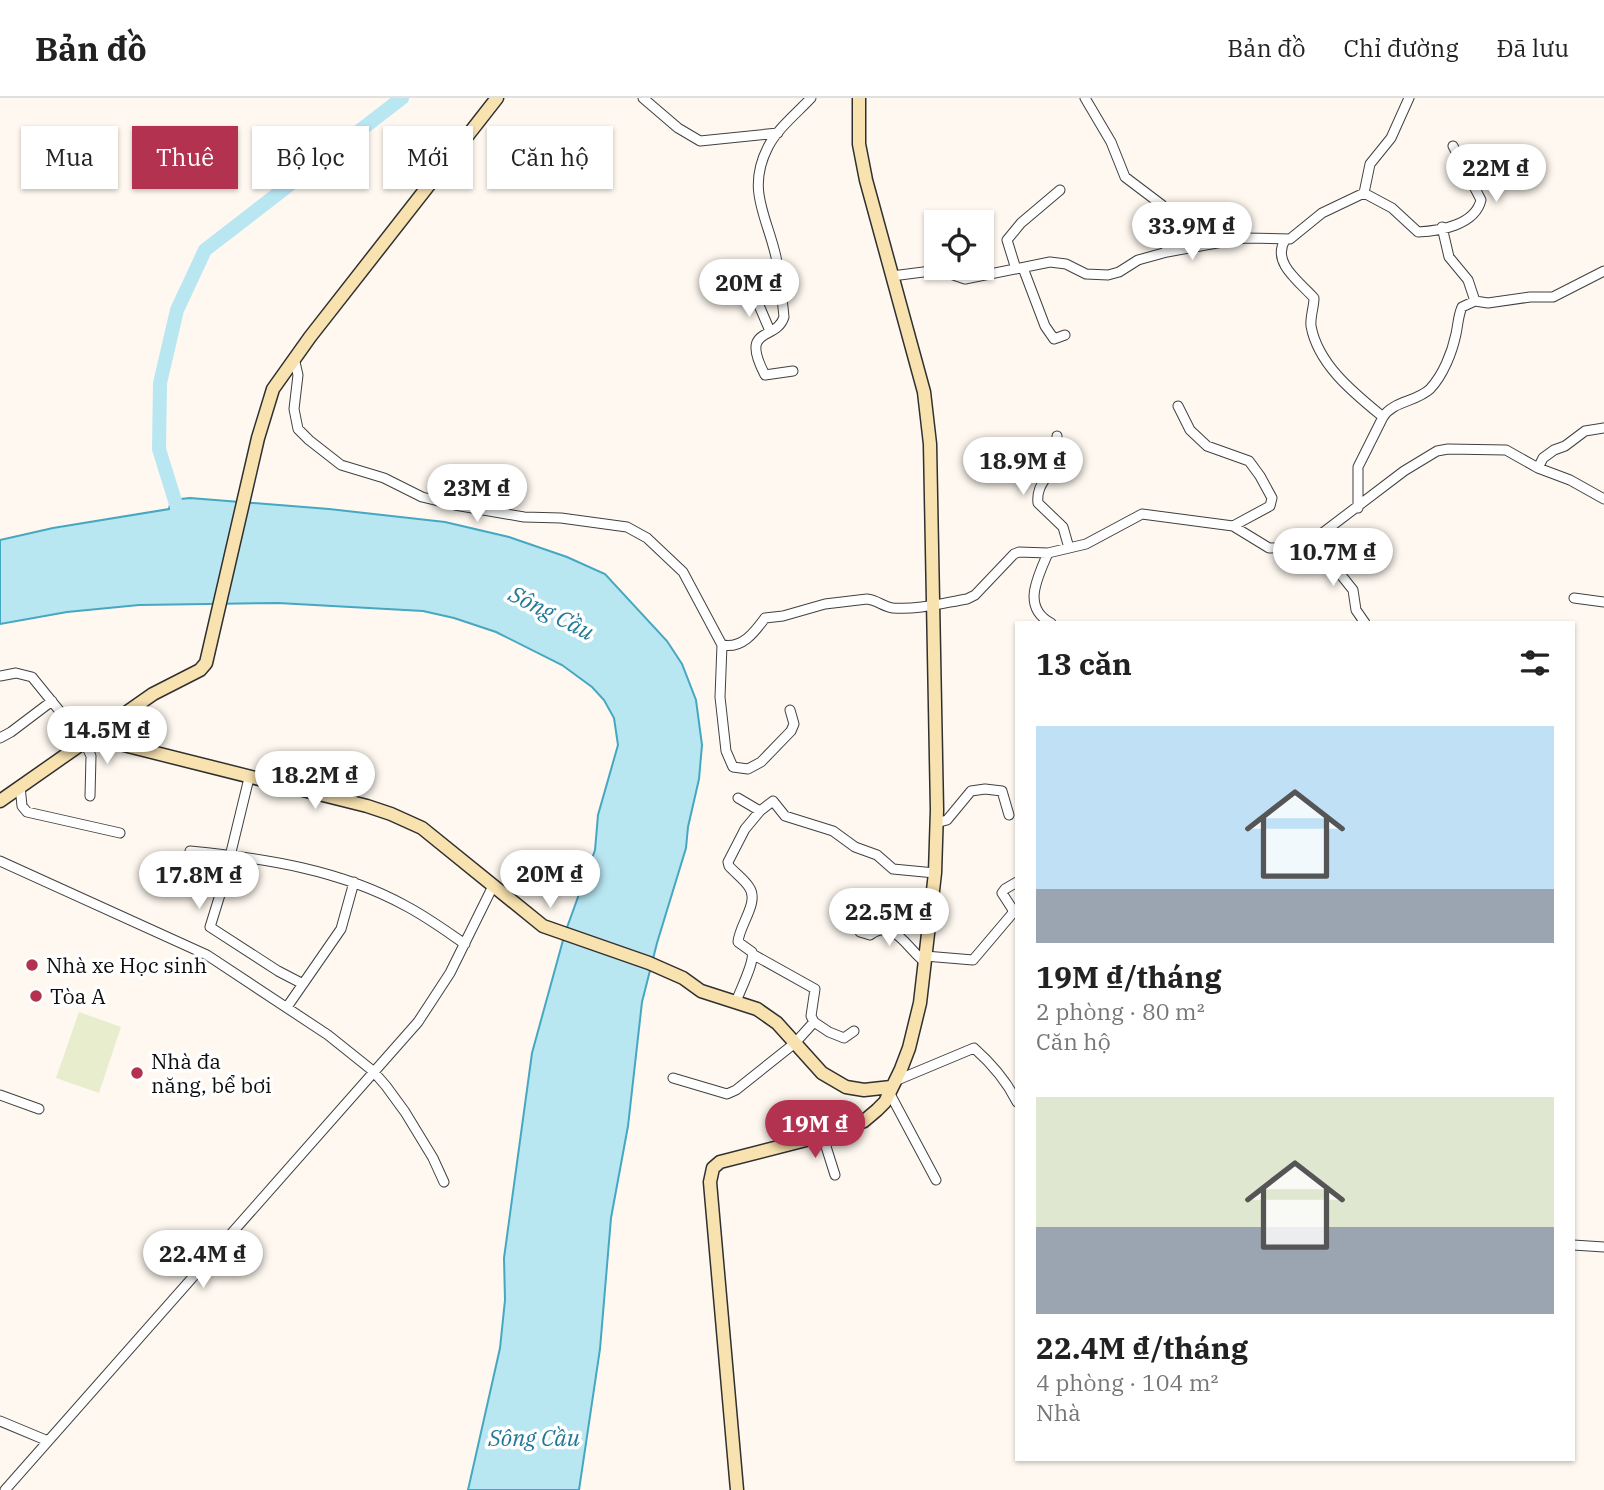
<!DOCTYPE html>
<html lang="vi">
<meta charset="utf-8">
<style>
body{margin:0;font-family:"IBM Plex Serif",serif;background:#f6f6f6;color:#222;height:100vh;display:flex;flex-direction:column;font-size:26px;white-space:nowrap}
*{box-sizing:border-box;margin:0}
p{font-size:23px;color:#767676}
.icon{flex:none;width:38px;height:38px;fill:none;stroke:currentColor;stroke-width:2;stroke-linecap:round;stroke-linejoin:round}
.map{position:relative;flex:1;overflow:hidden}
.panel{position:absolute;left:1015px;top:523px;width:560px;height:840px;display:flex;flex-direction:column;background:#fff;border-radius:0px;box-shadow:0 2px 5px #0004}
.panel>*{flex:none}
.hud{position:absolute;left:21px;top:28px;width:665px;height:63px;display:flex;gap:14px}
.fabs{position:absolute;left:924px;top:112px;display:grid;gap:14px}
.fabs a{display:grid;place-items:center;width:70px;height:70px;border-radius:0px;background:#fff;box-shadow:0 2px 5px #0004;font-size:35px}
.price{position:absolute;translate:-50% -60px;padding:0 16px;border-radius:24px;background:#fff;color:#222;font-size:23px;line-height:46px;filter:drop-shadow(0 2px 4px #0008)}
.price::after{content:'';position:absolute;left:50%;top:42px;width:21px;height:16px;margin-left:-10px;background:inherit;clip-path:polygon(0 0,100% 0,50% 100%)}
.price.active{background:#b23250;color:#fff}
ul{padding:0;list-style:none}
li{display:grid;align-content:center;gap:14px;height:371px;padding:0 21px}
li span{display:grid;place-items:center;height:217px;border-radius:0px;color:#555}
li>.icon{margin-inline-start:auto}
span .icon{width:126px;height:126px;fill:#fffc;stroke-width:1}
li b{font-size:30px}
h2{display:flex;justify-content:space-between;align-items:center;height:84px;padding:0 21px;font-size:30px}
.pill{padding:0 24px;border-radius:0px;background:#fff;box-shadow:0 2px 5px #0004;font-size:24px;line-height:63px}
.pill.active{background:#b23250;color:#fff}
header{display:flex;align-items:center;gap:42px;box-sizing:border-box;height:98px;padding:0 35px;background:#fff;border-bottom:2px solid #e0e0e0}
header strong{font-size:33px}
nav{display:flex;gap:38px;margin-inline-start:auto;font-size:24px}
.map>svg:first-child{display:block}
</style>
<header>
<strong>Bản đồ</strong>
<nav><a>Bản đồ</a><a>Chỉ đường</a><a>Đã lưu</a></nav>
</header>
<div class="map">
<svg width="1604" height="1392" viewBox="0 0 1604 1392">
<rect width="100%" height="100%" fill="#fef8f0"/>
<path fill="#e8edcd" d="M79 914 121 929 99 995 56 980Z"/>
<path fill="#b8e6f1" stroke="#46a7c1" stroke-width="2" d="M190 400 329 411 445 424 509 439 567 459 605 476 667 543 682 566 696 602 702 647 699 681 688 729 686 750 657 845 642 904 628 1028 611 1120 600 1251 579 1392H468L500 1250 505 1202 504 1160 532 955 565 835 595 752 598 717 618 647 614 620 604 602 592 589 562 567 496 534 454 520 423 513 278 505 139 507 67 514 0 526V442L53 430 169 411 171 402Z"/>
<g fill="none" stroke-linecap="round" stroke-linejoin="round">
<path stroke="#b8e6f1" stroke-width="14" d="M180 419 159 351 160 285 177 212 205 152 402 0"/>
<defs>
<path id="street" d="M643 0 678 30 700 43 778 35
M1085 0 1111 44 1125 79 1162 107 1167 154
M1364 95 1392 110 1418 134C1440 133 1475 127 1481 102L1453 48
M1442 129 1449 159 1468 182 1475 203
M1285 142C1271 165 1300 184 1314 200 1314 209 1310 219 1311 228 1318 267 1355 296 1383 319
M1023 170 1045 228 1054 241 1065 237
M1016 171 1007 142 1021 125 1060 92
M892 178 939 172 965 181 1050 164 1066 166 1086 176 1108 177 1119 174 1138 162 1167 154 1245 140 1290 141 1322 115 1364 95 1370 66 1391 40 1409 0
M755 198 770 233
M294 260 298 277 294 311 298 331 309 342 341 367 384 380 422 399 455 407 524 419 561 420 627 429 647 440 683 474 722 547 720 599 726 653 733 669 748 671 761 664 791 633 794 626 790 612
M793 273 765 277C739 227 776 244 784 219 782 199 780 179 776 159 767 118 746 92 768 49 777 31 797 15 811 0
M1178 308 1190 332 1207 348 1249 363 1260 378 1272 400 1270 408 1233 428
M1057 338C1057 348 1057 358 1053 367 1047 381 1036 388 1038 405L1063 429 1069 450
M1538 370 1543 360 1554 352 1565 348 1585 333 1604 330
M1358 410V369L1383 319C1393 303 1416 304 1430 291 1443 277 1452 255 1456 236 1458 227 1458 218 1462 209L1475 203 1488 205 1530 199H1553L1604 173
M1314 443 1353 492 1356 512 1365 525
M1048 455C1038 479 1021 509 1051 525
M1574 500 1604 504
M722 547C742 551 754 535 765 520L783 518 825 506 867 501C877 502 884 509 893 510 918 512 943 505 967 501L975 497 1014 456 1019 454 1048 455 1086 446 1142 416 1233 428 1269 450 1304 449 1404 373 1437 353 1448 351 1506 352 1538 370 1570 382 1604 401
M0 578 16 575 32 579 84 643 91 658 90 698
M0 640 11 634 52 603
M249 680 223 787 210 829 278 873 303 886
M20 688 22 708 27 714 120 735
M738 700 760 713 773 703 785 718 833 733 855 749 877 757 893 771 935 775
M936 725 947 722 971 693 985 691 1002 693 1009 717
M190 753C264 760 341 772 406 808 427 819 446 833 465 846
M0 763 207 857 328 937 373 973 386 988 405 1014 433 1060 444 1084
M860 834 870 837C894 819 907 851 925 864
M754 857 815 891 811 918 814 924 829 934 844 940 854 933
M925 858 973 862 1012 816 1013 812 1002 795 1005 791 1017 784
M736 904C740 892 755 864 752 854L738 844C739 827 760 804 749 789 744 781 735 775 729 768L728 764 745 731 760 713
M287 909 341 831 354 784
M673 980 727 996 736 992 795 945 814 924
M895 983 974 950C992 966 1006 982 1017 1004
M889 994 936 1082
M0 997 39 1011
M823 1039 835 1077
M1573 1147 1604 1149
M0 1323 48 1343
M5 1392 418 924 450 875 493 788"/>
<path id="secondary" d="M92 639 367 708 391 716 422 730 543 828 649 865 683 880 701 893 757 911 777 925 822 975 846 989 864 992 891 989
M0 703 153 596 200 572 206 565 258 340 273 291 310 239 497 0
M737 1392 710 1084 713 1070 720 1064 841 1033 864 1023 877 1012 885 1004 901 971 909 950 920 905 935 775 937 712 930 346 924 294 866 82 859 46V0"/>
</defs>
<use href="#street" stroke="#414141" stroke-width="11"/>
<use href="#secondary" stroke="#303030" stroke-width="15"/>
<use href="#street" stroke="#fff" stroke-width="9"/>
<use href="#secondary" stroke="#f8e2b0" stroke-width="12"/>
</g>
<g fill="#b23250" stroke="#fff" stroke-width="2.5">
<circle cx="32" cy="867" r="7"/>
<circle cx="36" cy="898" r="7"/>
<circle cx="137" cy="975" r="7"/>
</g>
<g text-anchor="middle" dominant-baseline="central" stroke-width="7" stroke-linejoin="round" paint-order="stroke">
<g font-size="21" fill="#0e0e0e" stroke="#fff" text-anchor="start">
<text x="46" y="867">Nhà xe Học sinh</text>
<text x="50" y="898">Tòa A</text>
<text x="151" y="963">Nhà đa<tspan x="151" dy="24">năng, bể bơi</tspan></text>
</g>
<g font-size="23" font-style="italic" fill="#227895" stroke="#fff">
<text transform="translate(552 514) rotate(27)">Sông Cầu</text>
<text x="534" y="1339">Sông Cầu</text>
</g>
</g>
</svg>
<div class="fabs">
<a><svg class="icon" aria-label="locate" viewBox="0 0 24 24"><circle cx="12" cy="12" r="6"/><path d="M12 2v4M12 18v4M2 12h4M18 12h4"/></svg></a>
</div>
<b class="price" style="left:1496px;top:106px">22M ₫</b>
<b class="price" style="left:1192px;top:164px">33.9M ₫</b>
<b class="price" style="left:749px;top:221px">20M ₫</b>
<b class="price" style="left:1023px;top:399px">18.9M ₫</b>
<b class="price" style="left:477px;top:426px">23M ₫</b>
<b class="price" style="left:1333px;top:490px">10.7M ₫</b>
<b class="price" style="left:107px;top:668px">14.5M ₫</b>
<b class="price" style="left:315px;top:713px">18.2M ₫</b>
<b class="price" style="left:550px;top:812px">20M ₫</b>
<b class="price" style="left:199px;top:813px">17.8M ₫</b>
<b class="price" style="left:889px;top:850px">22.5M ₫</b>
<b class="price active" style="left:815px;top:1062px">19M ₫</b>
<b class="price" style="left:203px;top:1192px">22.4M ₫</b>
<div class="hud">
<a class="pill">Mua</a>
<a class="pill active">Thuê</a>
<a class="pill">Bộ lọc</a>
<a class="pill">Mới</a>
<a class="pill">Căn hộ</a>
</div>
<section class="panel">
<h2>13 căn<svg class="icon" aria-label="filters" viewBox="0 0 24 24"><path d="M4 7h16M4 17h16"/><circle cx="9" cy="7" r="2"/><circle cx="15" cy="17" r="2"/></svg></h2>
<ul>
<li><span style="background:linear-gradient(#bfe0f5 75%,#9aa5b1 0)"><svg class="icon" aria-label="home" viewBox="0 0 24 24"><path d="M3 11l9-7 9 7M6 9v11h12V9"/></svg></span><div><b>19M ₫/tháng</b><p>2 phòng · 80 m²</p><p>Căn hộ</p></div></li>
<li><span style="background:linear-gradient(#dfe7d0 60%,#9aa5b1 0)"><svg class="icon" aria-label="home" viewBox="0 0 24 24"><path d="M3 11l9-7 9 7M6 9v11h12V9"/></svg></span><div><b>22.4M ₫/tháng</b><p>4 phòng · 104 m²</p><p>Nhà</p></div></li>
</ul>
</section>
</div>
